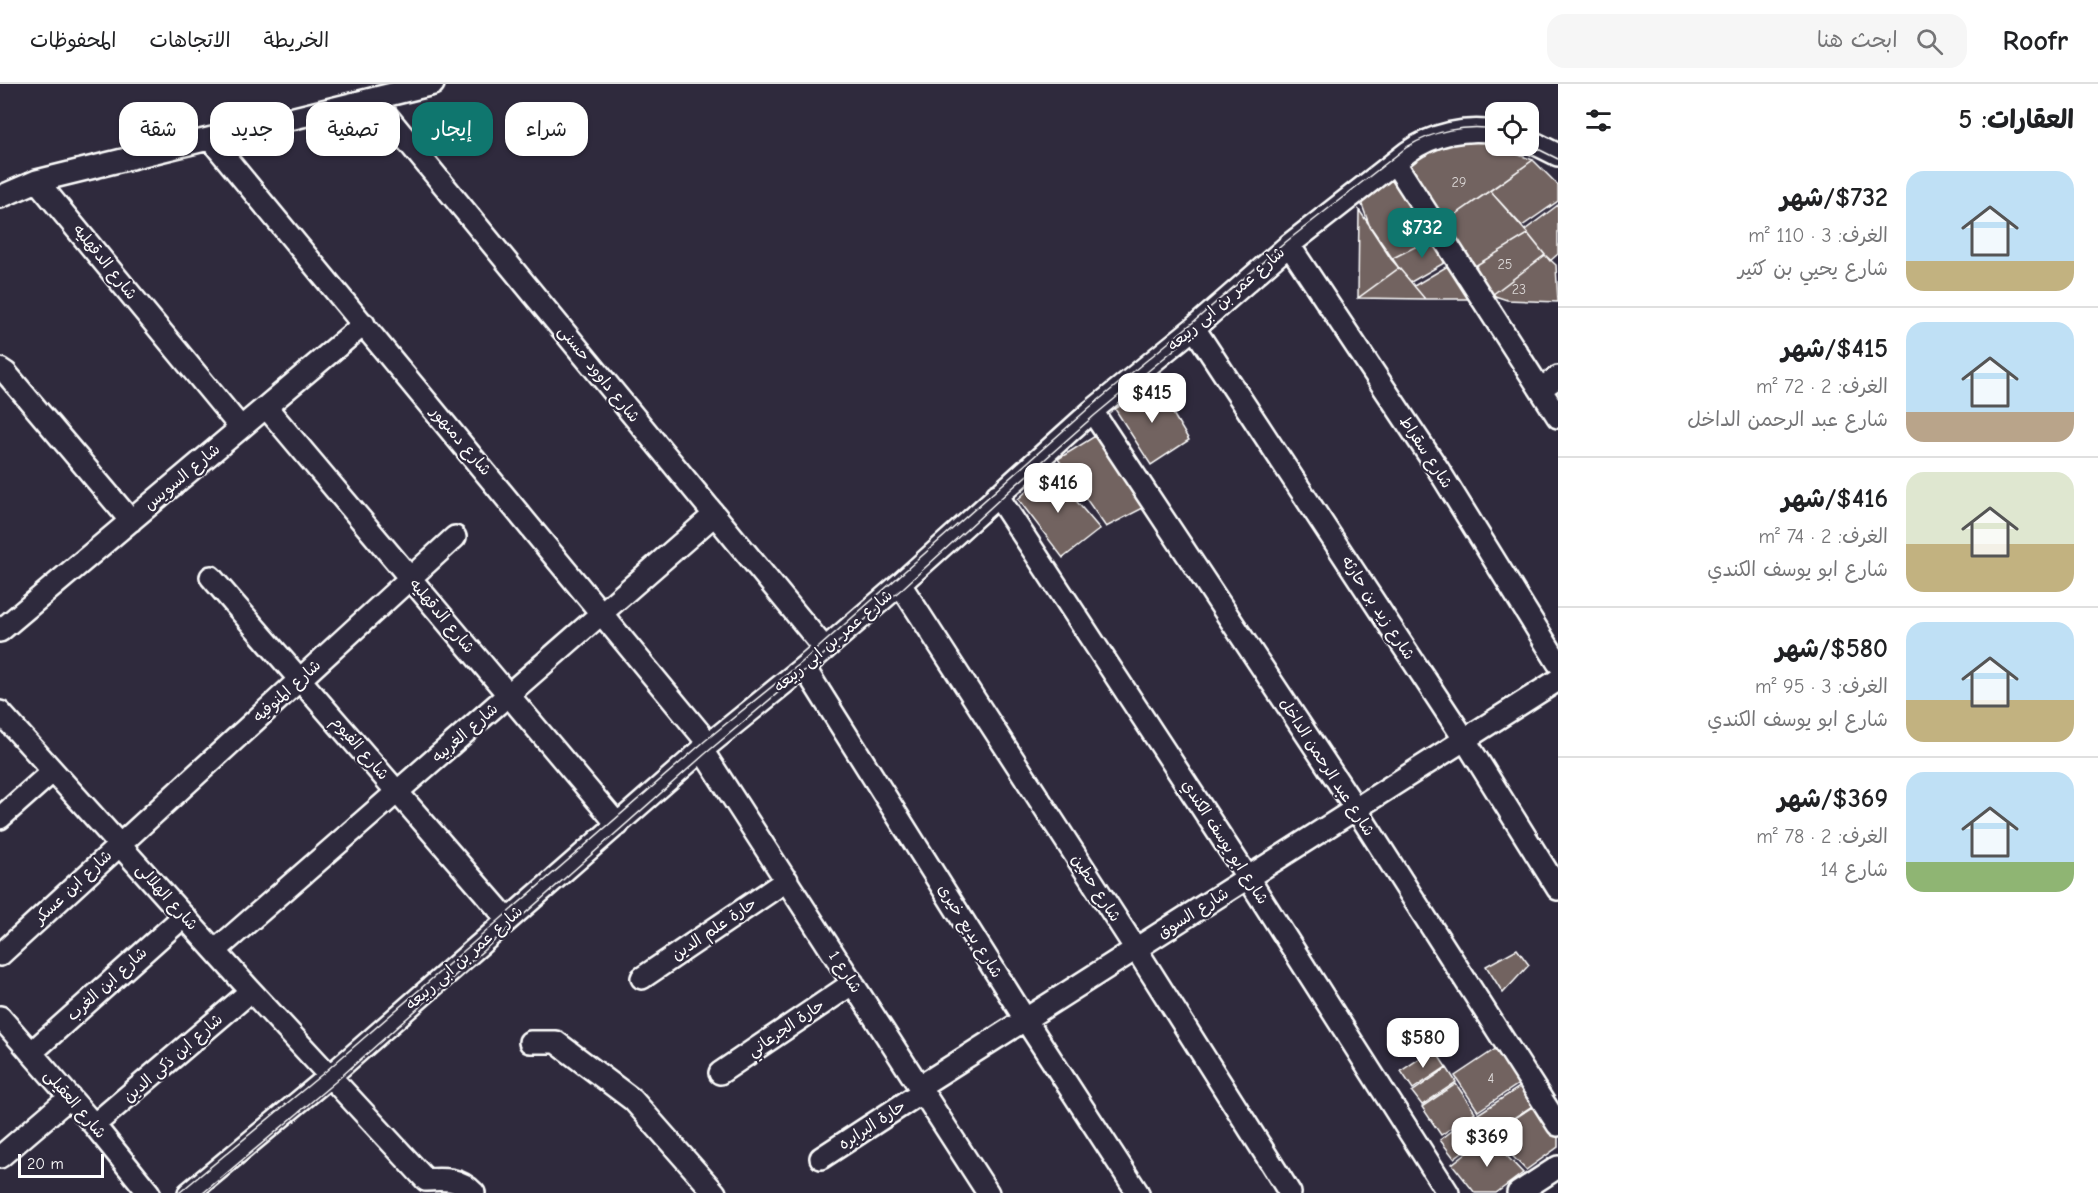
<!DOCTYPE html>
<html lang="ar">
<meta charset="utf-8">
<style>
body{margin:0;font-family:"Comic Neue","Playpen Sans Arabic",sans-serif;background:#f6f6f6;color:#202124;direction:rtl;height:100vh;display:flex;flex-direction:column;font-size:22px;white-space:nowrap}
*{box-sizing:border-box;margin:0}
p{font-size:20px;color:#757577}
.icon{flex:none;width:33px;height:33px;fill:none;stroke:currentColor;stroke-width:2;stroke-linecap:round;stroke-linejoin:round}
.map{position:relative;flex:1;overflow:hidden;direction:ltr}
.drawer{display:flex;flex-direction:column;background:#fff;width:540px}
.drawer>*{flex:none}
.banner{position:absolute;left:18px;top:18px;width:570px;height:54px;direction:rtl;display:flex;gap:12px}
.fabs{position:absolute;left:1485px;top:18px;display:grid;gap:12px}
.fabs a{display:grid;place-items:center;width:54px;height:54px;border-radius:12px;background:#fff;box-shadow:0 2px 4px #0004;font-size:30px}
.scale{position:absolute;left:18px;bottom:15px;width:86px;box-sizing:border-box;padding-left:6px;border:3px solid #fff;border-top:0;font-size:16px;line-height:21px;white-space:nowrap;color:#fff;-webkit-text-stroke:4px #2f2a3d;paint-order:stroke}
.price{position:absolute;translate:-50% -51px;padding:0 14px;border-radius:12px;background:#fff;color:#222;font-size:20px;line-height:39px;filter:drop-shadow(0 2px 3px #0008)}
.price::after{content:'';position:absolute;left:50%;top:36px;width:18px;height:14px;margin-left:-9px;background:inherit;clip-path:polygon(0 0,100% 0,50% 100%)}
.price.active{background:#0f766e;color:#fff}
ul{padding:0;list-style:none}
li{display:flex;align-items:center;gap:18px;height:150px;padding:0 24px}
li+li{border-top:2px solid #e0e0e0}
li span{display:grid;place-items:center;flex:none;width:168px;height:120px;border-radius:18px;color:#555}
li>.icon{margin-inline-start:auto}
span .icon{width:72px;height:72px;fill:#fffc;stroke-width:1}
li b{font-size:26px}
h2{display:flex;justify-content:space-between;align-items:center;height:72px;padding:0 24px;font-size:26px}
.pill{padding:0 21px;border-radius:18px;background:#fff;box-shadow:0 2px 4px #0004;font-size:21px;line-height:54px}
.pill.active{background:#0f766e;color:#fff}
header{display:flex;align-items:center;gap:36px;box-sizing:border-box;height:84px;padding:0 30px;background:#fff;border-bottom:2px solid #e0e0e0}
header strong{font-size:28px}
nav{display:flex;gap:33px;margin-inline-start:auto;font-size:21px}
.search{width:420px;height:54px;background:#f6f6f6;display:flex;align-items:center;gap:15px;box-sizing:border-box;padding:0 21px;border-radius:18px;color:#757577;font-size:22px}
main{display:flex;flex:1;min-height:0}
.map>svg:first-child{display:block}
</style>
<header>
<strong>Roofr</strong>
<div class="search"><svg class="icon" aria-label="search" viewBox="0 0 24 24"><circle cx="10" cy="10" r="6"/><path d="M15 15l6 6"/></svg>ابحث هنا</div>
<nav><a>الخريطة</a><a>الاتجاهات</a><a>المحفوظات</a></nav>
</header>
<main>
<section class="drawer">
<h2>العقارات: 5<svg class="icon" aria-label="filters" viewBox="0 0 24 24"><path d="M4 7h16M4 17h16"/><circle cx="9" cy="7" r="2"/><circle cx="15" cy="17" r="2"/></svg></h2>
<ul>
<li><span style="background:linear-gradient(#bfe0f5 75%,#c2b280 0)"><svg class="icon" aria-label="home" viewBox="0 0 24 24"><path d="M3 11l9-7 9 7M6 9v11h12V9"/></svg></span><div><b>$732/شهر</b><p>الغرف: 3 · 110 m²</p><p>شارع يحيي بن كثير</p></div></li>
<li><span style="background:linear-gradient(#bfe0f5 75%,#b9a48a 0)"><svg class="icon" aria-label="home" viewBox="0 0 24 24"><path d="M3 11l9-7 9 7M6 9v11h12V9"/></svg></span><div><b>$415/شهر</b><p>الغرف: 2 · 72 m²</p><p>شارع عبد الرحمن الداخل</p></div></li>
<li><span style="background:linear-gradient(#dfe7d0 60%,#c2b280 0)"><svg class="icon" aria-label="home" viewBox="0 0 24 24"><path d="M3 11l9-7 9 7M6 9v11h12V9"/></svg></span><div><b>$416/شهر</b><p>الغرف: 2 · 74 m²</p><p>شارع ابو يوسف الكندي</p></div></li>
<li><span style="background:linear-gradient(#bfe0f5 65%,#c2b280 0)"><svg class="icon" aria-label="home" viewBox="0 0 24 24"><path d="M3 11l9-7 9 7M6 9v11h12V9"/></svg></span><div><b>$580/شهر</b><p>الغرف: 3 · 95 m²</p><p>شارع ابو يوسف الكندي</p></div></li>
<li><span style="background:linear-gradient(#bfe0f5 75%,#8fb573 0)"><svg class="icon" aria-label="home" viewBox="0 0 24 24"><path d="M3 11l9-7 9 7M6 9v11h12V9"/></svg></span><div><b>$369/شهر</b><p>الغرف: 2 · 78 m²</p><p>شارع 14</p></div></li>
</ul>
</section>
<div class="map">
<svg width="1558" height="1109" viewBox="0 0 1558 1109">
<rect width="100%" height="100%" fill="#2f2a3d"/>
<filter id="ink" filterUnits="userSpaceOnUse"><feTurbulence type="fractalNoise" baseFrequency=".0167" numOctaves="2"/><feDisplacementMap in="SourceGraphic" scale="12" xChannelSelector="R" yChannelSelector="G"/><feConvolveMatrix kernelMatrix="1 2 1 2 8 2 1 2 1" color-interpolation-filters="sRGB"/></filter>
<g filter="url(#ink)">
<path fill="#726360" stroke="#fff" stroke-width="1.5" d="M1472 54 1533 76 1445 138 1405 81 1420 69Z
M1533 76 1558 101V117L1522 142 1490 107Z
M1396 89 1437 152 1391 175 1370 143 1361 118Z
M1490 107 1528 150 1475 182 1445 138Z
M1558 121V170L1550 177 1525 146Z
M1359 126 1399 184 1358 214Z
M1528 150 1545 171 1492 211 1475 182Z
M1437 152 1451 175 1411 198 1391 175Z
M1545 171 1556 181 1558 218 1507 216 1492 211Z
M1451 180 1482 215H1425L1414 202Z
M1399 184 1425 215 1358 214Z
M1155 300 1189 356 1151 381 1115 325Z
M1100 349 1145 423 1106 443 1058 375Z
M1050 386 1100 445 1063 474 1018 415Z
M1517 865 1529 881 1503 909 1486 882Z
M1497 964 1520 999 1478 1027 1455 992Z
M1434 965 1446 983 1413 1005 1401 987Z
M1447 984 1456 998 1422 1021 1412 1008Z
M1456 1000 1475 1028 1441 1051 1422 1023Z
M1524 1000 1537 1019 1490 1049 1478 1030Z
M1532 1023 1558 1050V1063L1526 1086 1491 1050Z
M1475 1030 1488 1049 1454 1074 1440 1056Z
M1488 1052 1523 1089 1496 1109H1475L1452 1080Z"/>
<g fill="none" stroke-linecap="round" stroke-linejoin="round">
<defs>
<path id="minor" d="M373 15 825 565
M211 56 709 660
M1528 56 1558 71
M1395 79 1558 333
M37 97 240 343
M0 113 37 97 433 0
M1289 161 1438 385 1558 579
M1194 244 1465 656 1558 805
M0 285 6 289 131 437
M1540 305 1558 293
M266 323 618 741
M1092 327 1356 725 1558 1041
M997 411 1248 794 1448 1109
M211 493 508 836
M900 500 1136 865 1290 1109
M0 547 364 240
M804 583 1025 935 1138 1109
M0 628 251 907 426 1096C445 1095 460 1094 474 1109
M702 666 988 1109
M0 734 53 687
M215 867 714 431
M0 871 455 453
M642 894 787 796
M0 933 94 1041 149 1109
M530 958H556L633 1016 715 1109
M31 969 184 832
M720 989 853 899
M919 1003 1558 596
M94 1041 251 907
M0 1073 70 1013
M821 1074 922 1008
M189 1109 330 992 702 666 804 583 900 500 1092 327 1194 244 1289 161 1408 68C1433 50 1465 43 1496 48
M1518 1109 1558 1083"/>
</defs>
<use href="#minor" stroke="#fff" stroke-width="26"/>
<use href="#minor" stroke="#2f2a3d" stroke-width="21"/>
<path stroke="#fff" stroke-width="1.5" d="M1528 60 1558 75
M179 1109 326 987 706 656 801 579 1090 323 1191 240 1287 157 1407 63C1433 47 1465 40 1496 45
M203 1109 335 998 705 670 903 504 1001 414 1095 331 1193 250"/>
</g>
</g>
<g text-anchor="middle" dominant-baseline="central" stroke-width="4.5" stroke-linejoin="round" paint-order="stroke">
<g font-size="14" fill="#dcd8d7">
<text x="1459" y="98">29</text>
<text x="1505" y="180">25</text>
<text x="1519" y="205">23</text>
<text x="1491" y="994">4</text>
</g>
<g font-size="16" fill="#fff" stroke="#2f2a3d">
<text transform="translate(105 178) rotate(51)">شارع الدقهليه</text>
<text transform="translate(1226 215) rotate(-41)">شارع عمر بن ابى ربيعه</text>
<text transform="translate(599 290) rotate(51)">شارع داوود حسنى</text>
<text transform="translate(461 357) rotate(50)">شارع دمنهور</text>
<text transform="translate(1426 368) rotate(57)">شارع سقراط</text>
<text transform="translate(182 393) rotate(-40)">شارع السويس</text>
<text transform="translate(1378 524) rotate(57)">شارع زيد بن حارثه</text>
<text transform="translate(442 532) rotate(50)">شارع الدقهليه</text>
<text transform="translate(833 557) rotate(-40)">شارع عمر بن ابى ربيعه</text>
<text transform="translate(287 607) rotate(-42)">شارع المنوفيه</text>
<text transform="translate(465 649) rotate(-41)">شارع الغربيه</text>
<text transform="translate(360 664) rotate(49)">شارع الفيوم</text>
<text transform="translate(1327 683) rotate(57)">شارع عبد الرحمن الداخل</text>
<text transform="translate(1225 758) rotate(57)">شارع ابو يوسف الكندي</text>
<text transform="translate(73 803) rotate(-43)">شارع ابن عسكر</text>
<text transform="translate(1096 804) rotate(57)">شارع حطين</text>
<text transform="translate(167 813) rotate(48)">شارع الهلالى</text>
<text transform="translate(1193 829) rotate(-32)">شارع السوق</text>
<text transform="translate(714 845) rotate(-34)">حارة علم الدين</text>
<text transform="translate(970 847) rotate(58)">شارع بديع خيرى</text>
<text transform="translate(464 874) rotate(-41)">شارع عمر بن ابى ربيعه</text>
<text transform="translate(845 888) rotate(57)">شارع 1</text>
<text transform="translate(107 900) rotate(-42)">شارع ابن الغرب</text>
<text transform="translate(786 944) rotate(-34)">حارة الجرعاني</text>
<text transform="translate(173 974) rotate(-41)">شارع ابن ذكى الدين</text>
<text transform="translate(75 1020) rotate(49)">شارع العقيلى</text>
<text transform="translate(872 1041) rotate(-33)">حارة البرابره</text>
</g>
</g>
</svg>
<div class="fabs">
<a><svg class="icon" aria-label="locate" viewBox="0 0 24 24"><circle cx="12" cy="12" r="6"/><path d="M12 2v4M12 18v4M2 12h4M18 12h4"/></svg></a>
</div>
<div class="scale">20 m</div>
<b class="price active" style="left:1422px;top:175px">$732</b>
<b class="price" style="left:1152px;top:340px">$415</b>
<b class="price" style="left:1058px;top:430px">$416</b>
<b class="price" style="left:1423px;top:985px">$580</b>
<b class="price" style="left:1487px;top:1084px">$369</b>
<div class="banner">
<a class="pill">شراء</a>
<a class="pill active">إيجار</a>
<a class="pill">تصفية</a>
<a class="pill">جديد</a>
<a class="pill">شقة</a>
</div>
</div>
</main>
